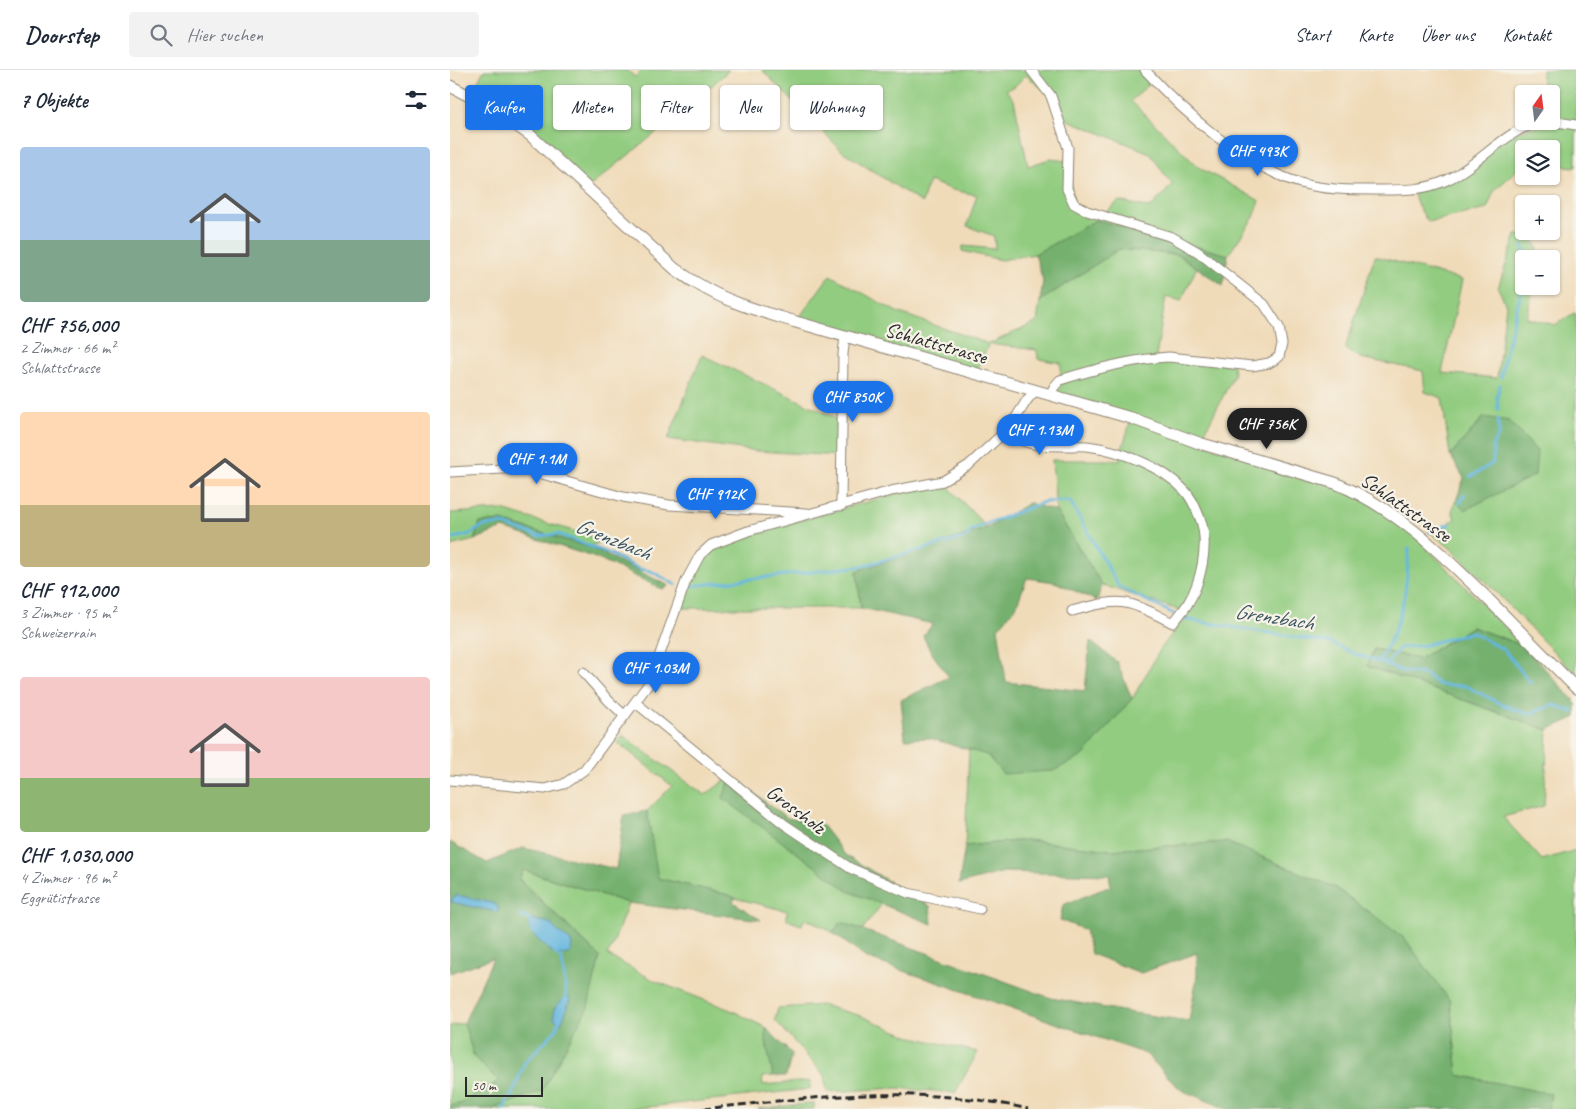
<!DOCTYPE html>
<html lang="de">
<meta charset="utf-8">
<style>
body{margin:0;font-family:Caveat,sans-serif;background:#f2f2f3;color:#1f2937;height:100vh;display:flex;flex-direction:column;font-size:19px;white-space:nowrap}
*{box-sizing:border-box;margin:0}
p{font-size:16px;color:#747a83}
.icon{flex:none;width:28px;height:28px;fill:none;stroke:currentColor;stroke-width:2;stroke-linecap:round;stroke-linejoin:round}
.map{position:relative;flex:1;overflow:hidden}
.side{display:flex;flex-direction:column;background:#fff;width:450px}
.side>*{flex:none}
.hud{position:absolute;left:15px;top:15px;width:475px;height:45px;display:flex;gap:10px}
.needle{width:32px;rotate:14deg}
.tools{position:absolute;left:1065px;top:15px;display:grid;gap:10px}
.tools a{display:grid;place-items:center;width:45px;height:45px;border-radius:5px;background:#fff;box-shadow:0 1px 4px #0004;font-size:25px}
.scale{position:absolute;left:15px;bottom:12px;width:78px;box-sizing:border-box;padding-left:5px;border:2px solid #2b2b2b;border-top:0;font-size:14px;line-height:18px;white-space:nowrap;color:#2b2b2b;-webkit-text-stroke:4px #f7f3e8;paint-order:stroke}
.price{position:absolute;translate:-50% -42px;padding:0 11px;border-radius:18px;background:#1a73e8;color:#fff;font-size:16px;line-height:32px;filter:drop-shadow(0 1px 2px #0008)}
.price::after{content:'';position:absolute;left:50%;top:30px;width:15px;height:11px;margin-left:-8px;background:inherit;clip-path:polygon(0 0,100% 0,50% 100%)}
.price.on{background:#222;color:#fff}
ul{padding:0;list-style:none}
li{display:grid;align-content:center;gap:10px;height:265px;padding:0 20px}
li span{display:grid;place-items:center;height:155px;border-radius:5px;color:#555}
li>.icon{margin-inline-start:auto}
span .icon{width:90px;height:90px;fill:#fffc;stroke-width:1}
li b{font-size:21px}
h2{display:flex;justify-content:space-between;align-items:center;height:60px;padding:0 20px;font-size:21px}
.pill{padding:0 18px;border-radius:5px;background:#fff;box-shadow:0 1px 4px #0004;font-size:18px;line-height:45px}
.pill.on{background:#1a73e8;color:#fff}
header{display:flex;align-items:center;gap:30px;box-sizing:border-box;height:70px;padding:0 25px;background:#fff;border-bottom:1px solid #e0e1e3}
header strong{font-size:24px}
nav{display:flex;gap:28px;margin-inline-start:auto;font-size:18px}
.search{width:350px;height:45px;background:#f2f2f3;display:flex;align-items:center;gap:12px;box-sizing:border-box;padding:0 18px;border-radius:5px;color:#747a83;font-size:19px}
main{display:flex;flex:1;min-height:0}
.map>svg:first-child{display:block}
</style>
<header>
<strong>Doorstep</strong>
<div class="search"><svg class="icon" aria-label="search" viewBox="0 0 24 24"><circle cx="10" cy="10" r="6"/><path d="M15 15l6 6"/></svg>Hier suchen</div>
<nav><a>Start</a><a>Karte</a><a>Über uns</a><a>Kontakt</a></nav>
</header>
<main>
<section class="side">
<h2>7 Objekte<svg class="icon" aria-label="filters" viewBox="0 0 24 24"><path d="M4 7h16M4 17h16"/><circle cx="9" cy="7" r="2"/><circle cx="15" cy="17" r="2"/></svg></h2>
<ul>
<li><span style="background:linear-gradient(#a9c7e8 60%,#7fa58c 0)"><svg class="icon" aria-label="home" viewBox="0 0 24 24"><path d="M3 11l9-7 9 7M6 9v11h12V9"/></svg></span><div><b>CHF 756,000</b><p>2 Zimmer · 66 m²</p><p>Schlattstrasse</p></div></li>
<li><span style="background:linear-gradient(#ffd9b3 60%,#c2b280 0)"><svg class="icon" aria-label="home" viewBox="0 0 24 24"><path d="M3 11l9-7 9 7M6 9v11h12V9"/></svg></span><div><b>CHF 912,000</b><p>3 Zimmer · 95 m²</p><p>Schweizerrain</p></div></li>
<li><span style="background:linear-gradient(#f6c9c9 65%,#8fb573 0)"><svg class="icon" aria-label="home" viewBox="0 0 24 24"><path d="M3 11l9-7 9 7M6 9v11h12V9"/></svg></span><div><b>CHF 1,030,000</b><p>4 Zimmer · 96 m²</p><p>Eggrütistrasse</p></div></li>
</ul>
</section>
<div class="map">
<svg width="1126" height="1039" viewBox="0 0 1126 1039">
<rect width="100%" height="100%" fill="#f7f3e8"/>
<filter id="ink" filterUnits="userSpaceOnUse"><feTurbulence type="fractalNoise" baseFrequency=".02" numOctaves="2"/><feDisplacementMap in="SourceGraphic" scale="10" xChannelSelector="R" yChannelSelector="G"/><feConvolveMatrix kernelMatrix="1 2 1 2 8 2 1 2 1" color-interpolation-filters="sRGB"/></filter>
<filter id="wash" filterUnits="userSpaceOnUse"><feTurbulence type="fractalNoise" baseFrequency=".0096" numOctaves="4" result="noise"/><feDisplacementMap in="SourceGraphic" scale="20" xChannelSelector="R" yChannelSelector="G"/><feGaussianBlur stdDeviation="1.12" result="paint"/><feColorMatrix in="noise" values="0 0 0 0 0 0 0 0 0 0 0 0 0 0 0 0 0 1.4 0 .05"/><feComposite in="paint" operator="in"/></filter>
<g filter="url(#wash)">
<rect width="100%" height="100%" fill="#f0dbb9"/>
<path fill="#92cc80" stroke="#5e7c56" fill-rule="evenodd" d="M34 0H177L185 7 192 0H279L245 31 138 118 80 65 20 26Z
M312 0H695L703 10 681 31 748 97 810 131 804 147 778 185 646 150 585 184 551 190 512 181 513 176 545 179 544 166 517 156 527 125 503 120 479 111 472 133 392 81ZM576 5 601 26 608 46 700 83 722 115 700 138 669 131 646 150 637 141 624 134 617 91 600 89 578 96 564 30 556 20 565 16Z
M1092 0H1126V97L1101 95V79H1074V93L1044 121 1037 139 978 152 968 136 962 119 986 114 1062 64 1101 51V24H1092Z
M1066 165H1078L1087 176 1089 188 1074 189V216H1084L1077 248 1105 255 1124 243 1126 244V605L1039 515 998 476 981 463 1005 449 1002 441 1006 431 1015 440 1034 347 1000 385 992 328 975 322 973 301 911 288 895 279 925 186 1012 210 992 303 1047 308 1056 235 1048 218Z
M669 179 729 185 747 197 731 231 716 226 706 287 783 295 784 305 749 373 885 413 950 451 1074 576 1022 557 969 589 924 579 917 596 1098 660 1094 736 1053 747 1092 790 1126 780V1039H1098L1100 1024 1008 1005 1000 931 955 869 886 818 776 772 660 780 577 770 515 776 519 679 537 685 682 629 710 580 738 543 652 515 606 441 602 390H669L681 349 600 325 610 310 611 293 588 289 587 280 539 274 525 304 346 252 380 205 447 242 539 274 587 252 590 231Z
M252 285 384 347 391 360V386L306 381 218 369Z
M493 411 537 458 407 501 411 538H231L232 521 261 475Z
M52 440 154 470 139 477 51 451 30 453 24 470 0 476V443Z
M173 666 255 725 281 706 398 821 432 834 412 860 391 852 383 863 364 852 354 849 352 855 337 850V841L285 828 279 825 207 808 197 741 222 716 167 672Z
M73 800 178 833 162 877 157 885 205 911 283 941 316 958 315 967 323 1006 312 1007 313 1015 360 1011V1019L180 1039H42L92 1020 150 887 69 809Z
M372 935 411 946 458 966 528 982 505 1023 447 1018 377 1022 374 1005 325 950 328 938Z
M14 953 24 987 49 1011 10 1034 0 1035V956Z
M364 1033V1039H308Z"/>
<path fill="#75b06e" stroke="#506e4c" d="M646 150 778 185 773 216 729 185 669 179 590 231 593 211 585 184Z
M1034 347 1059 351 1087 381 1085 405 1015 440 1006 431 1014 408 1000 385Z
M579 433 606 441 652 515 647 531 605 512 577 508 566 537 548 558 556 612 635 621 640 571 667 592 682 629 633 686 603 701 553 704 537 685 479 668 455 669 451 630 499 607 481 582 473 566 483 554 411 538 407 501 537 458Z
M51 451 139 477 219 516 212 519 152 490 53 458 24 470 30 453Z
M1022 557 1074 576 1126 633V647L1098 660 917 596 924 579 969 589Z
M281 706 337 748 371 754 395 785 480 836 482 854 398 821 273 728Z
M197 741 208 808 279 825 285 828 283 832 311 850 178 833 73 800 69 810 150 887 138 937 92 1021 42 1039H0V1035L10 1034 49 1011 24 987 14 953 43 888 0 903V772L37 793 73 778 166 799 174 745Z
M577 770 660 780 776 772 886 818 955 869 1000 931 1008 1005 1101 1024 1098 1039H777L731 1020 696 984 416 888 383 863 391 852 601 928 683 943 739 951 747 906V883L691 903 641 884 635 860 610 850 613 835 661 816 659 805 554 802 509 814 515 776Z
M316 958 342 984 336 1006H323L315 967Z"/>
<path fill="#64b6df" stroke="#487085" d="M7 825 42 833 47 835 49 841 46 842 1 832 2 829Z
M81 849 100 853C106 862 115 866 122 873L121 882 115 885 104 884 85 867 78 856Z
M118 926 120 929 113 949 111 953 104 949V939L112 930Z"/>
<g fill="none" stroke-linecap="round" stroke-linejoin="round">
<path stroke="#64b6df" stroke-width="3" d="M1073 176 1075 189
M1051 307C1056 275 1066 243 1074 211
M1048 339 1047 325 1050 315
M1020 407 1043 393V375L1049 364 1048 349
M1010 433 1014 425
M979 462 1000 454
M0 469 20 464 33 456 52 454 89 466 108 464 160 484 189 499 201 501 226 515
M241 516 412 496 517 467 521 460 594 432 620 431 669 517 724 544
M733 549 881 573 907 585 928 591C934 585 937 578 940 571 955 540 957 510 959 478
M928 591 954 602 974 604 990 615 1016 616 1053 635 1078 644 1104 635 1123 642
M935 594 950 578 975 575 1022 562 1054 580 1081 613
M71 846 79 849 81 860 83 863
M104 882 112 890 116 922 114 932
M53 1039 62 1025 75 992 106 960 110 948"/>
</g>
</g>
<g filter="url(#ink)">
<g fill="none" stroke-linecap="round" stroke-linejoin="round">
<defs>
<path id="minor" d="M581 0 601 26 618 78 617 119 624 134 637 141 722 167 748 182 814 234 829 257 832 274 829 287 819 293 802 296 719 287C682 289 645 299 610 310L604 317 600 325
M695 0C734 43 794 96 850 113 875 120 901 120 926 120 950 120 974 121 997 110 1031 94 1056 58 1094 51
M1101 51 1126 55
M560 357C563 361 566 367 570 369 583 379 620 375 637 376 670 380 713 397 735 421 743 429 747 441 751 451 759 476 751 513 737 535 733 541 728 547 723 553 708 546 692 536 676 533 659 530 639 537 622 541
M0 402 71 398 173 427 219 435 357 443
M391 436 393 284 395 266
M133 602 159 631 175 646
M186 633 334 754 400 798 458 823 530 839
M0 710 95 719 114 714 134 700 200 612 236 511 250 485 261 475 298 461 441 421 493 411 519 395 560 357 577 330 585 321"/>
<path id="tertiary" d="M0 16 40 37 80 65 225 199C233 204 240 210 248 214 278 233 313 242 346 252L681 348 749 373 885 413C945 437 992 484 1037 528 1067 558 1096 588 1126 618"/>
</defs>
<use href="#minor" stroke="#8e8372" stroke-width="11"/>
<use href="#tertiary" stroke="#8e8372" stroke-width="13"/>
<use href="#minor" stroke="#fff" stroke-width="9"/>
<use href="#tertiary" stroke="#fff" stroke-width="11"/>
<path stroke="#2b2b2b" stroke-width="3" stroke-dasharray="8 4" stroke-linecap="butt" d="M253 1039C361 1027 470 1014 578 1039"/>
</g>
</g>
<g text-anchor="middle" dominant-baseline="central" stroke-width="4.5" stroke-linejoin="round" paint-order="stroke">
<g font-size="21" fill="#2b2b2b" stroke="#f7f3e8">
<text transform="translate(486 273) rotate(16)">Schlattstrasse</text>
<text transform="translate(956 437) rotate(35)">Schlattstrasse</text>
<text transform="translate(346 739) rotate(37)">Grossholz</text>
</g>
<g font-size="22" font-style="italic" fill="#3c5561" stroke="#f7f3e8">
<text transform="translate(163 469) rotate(22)">Grenzbach</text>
<text transform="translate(824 547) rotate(9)">Grenzbach</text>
</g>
</g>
</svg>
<div class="tools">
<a><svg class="needle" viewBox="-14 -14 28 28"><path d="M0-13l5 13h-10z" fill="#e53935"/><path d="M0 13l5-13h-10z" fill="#747a83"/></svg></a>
<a><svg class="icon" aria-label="layers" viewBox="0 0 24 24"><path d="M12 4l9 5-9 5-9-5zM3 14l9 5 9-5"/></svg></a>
<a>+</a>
<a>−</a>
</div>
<div class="scale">50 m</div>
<b class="price" style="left:808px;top:107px">CHF 493K</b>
<b class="price" style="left:403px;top:353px">CHF 850K</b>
<b class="price on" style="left:817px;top:380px">CHF 756K</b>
<b class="price" style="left:590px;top:386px">CHF 1.13M</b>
<b class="price" style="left:87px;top:415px">CHF 1.1M</b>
<b class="price" style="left:266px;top:450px">CHF 912K</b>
<b class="price" style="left:206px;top:624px">CHF 1.03M</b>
<div class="hud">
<a class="pill on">Kaufen</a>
<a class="pill">Mieten</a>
<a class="pill">Filter</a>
<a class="pill">Neu</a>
<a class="pill">Wohnung</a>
</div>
</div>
</main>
